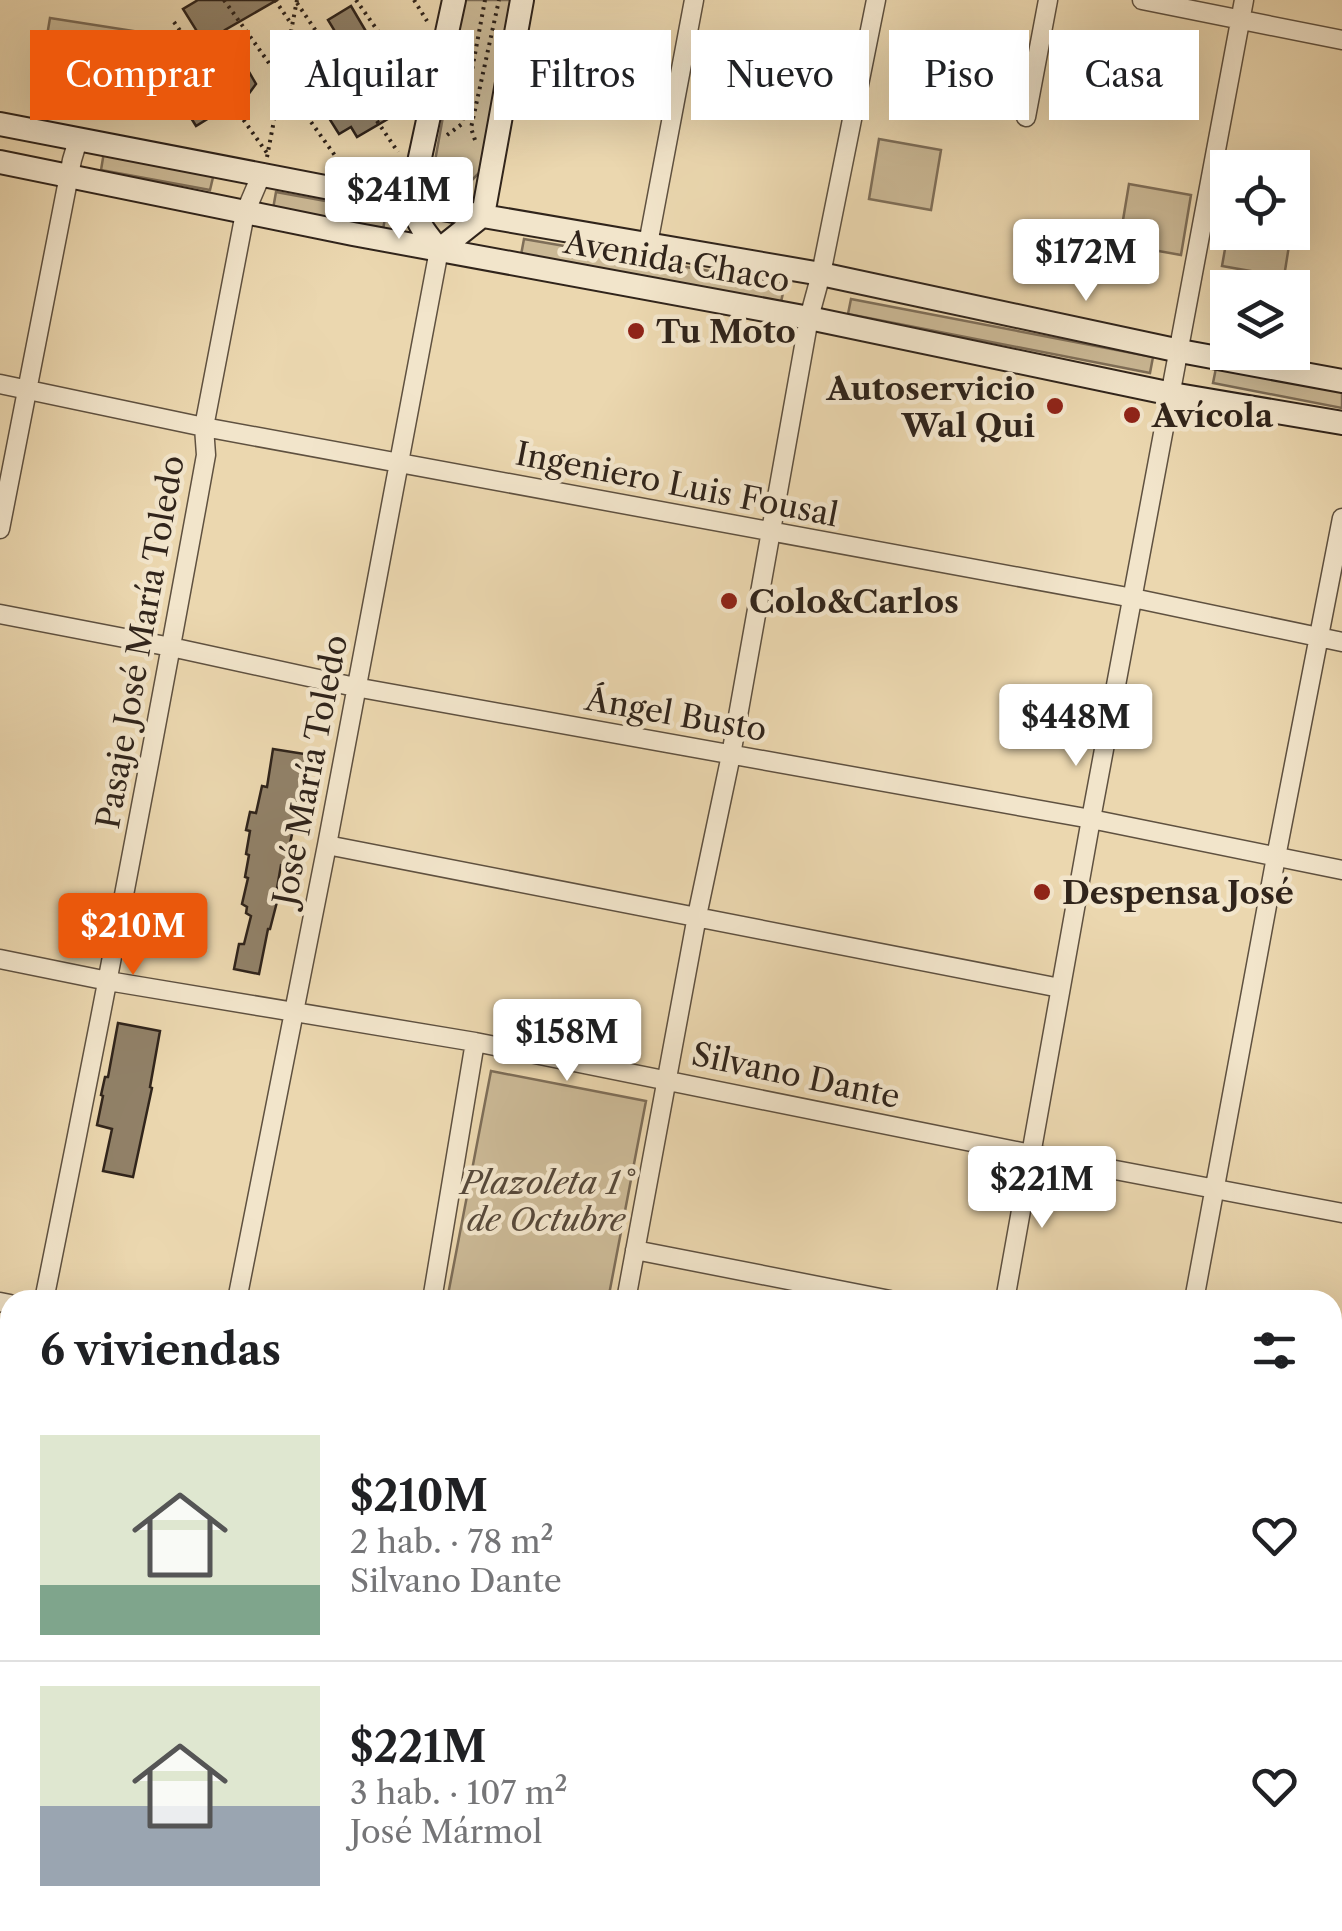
<!DOCTYPE html>
<html lang="es">
<meta charset="utf-8">
<style>
body{margin:0;font-family:"Libre Caslon Text",serif;background:#f6f6f6;color:#202124;height:100vh;display:flex;flex-direction:column;font-size:38px;white-space:nowrap}
*{box-sizing:border-box;margin:0}
p{font-size:32px;color:#757577}
.icon{flex:none;width:55px;height:55px;fill:none;stroke:currentColor;stroke-width:2;stroke-linecap:round;stroke-linejoin:round}
.map{position:relative;flex:1;overflow:hidden}
.drawer{position:absolute;left:0px;top:1290px;width:1342px;height:642px;display:flex;flex-direction:column;background:#fff;border-radius:30px 30px 0 0;box-shadow:0 10px 40px #0002}
.drawer>*{flex:none}
.top-card{position:absolute;left:30px;top:30px;width:1282px;height:90px;display:flex;gap:20px}
.tools{position:absolute;left:1210px;top:150px;display:grid;gap:20px}
.tools a{display:grid;place-items:center;width:100px;height:100px;border-radius:0px;background:#fff;box-shadow:0 10px 40px #0002;font-size:50px}
.price{position:absolute;translate:-50% -85px;padding:0 22px;border-radius:10px;background:#fff;color:#222;font-size:32px;line-height:65px;filter:drop-shadow(0 2px 5px #0008)}
.price::after{content:'';position:absolute;left:50%;top:60px;width:30px;height:22px;margin-left:-15px;background:inherit;clip-path:polygon(0 0,100% 0,50% 100%)}
.price.selected{background:#ea580c;color:#fff}
ul{padding:0;list-style:none}
li{display:flex;align-items:center;gap:30px;height:250px;padding:0 40px}
li+li{border-top:2px solid #e0e0e0}
li span{display:grid;place-items:center;flex:none;width:280px;height:200px;border-radius:0px;color:#555}
li>.icon{margin-inline-start:auto}
span .icon{width:120px;height:120px;fill:#fffc;stroke-width:1}
li b{font-size:42px}
h2{display:flex;justify-content:space-between;align-items:center;height:120px;padding:0 40px;font-size:42px}
.pill{padding:0 35px;border-radius:0px;background:#fff;box-shadow:0 10px 40px #0002;font-size:35px;line-height:90px}
.pill.selected{background:#ea580c;color:#fff}
.map>svg:first-child{display:block}
</style>
<div class="map">
<svg width="1342" height="1931" viewBox="0 0 1342 1931">
<rect width="100%" height="100%" fill="#ebd7af"/>
<filter id="stains"><feTurbulence type="fractalNoise" baseFrequency=".002" numOctaves="4"/><feColorMatrix values="0 0 0 0 .2 0 0 0 0 .09 0 0 0 0 .02 0 0 0 .5 -.17"/></filter>
<radialGradient id="worn" r=".72"><stop offset=".6" stop-color="#630" stop-opacity="0"/><stop offset="1" stop-color="#630" stop-opacity=".3"/></radialGradient>
<path fill="#cbb996" stroke="#7e6e58" stroke-width="2.5" d="M464 0H516L483 169 471 181 443 174 435 161Z
M50 18 140 32 131 91 40 77Z
M879 139 941 150 931 210 869 199Z
M104 152 214 173 210 190 101 170Z
M1129 184 1191 195 1181 255 1119 244Z
M276 192 386 212 383 230 273 209Z
M1228 232 1291 233 1284 277 1222 266Z
M524 239 785 284 781 302 521 255Z
M851 299 1153 357 1150 373 848 314Z
M1216 368 1342 392V408L1213 383Z
M491 1071 646 1101 608 1300H447Z"/>
<path fill="#918168" stroke="#30241b" stroke-width="2.5" d="M198 0H277L225 30 256 84 242 103 240 99 196 126 178 97 190 89 187 84 218 65 183 9Z
M351 6 410 106 357 137 351 127 339 134 300 72 311 66 307 59 339 38 328 20Z
M273 749 311 755 305 794 301 793 289 848H293L290 866 281 865 276 894H279L270 929H268L259 974 234 969 239 944H244L251 916 246 913 247 907 242 904 248 878 245 877 249 855 246 854 250 831 246 830 250 812 256 813 262 786 267 787Z
M118 1023 160 1031 150 1087 152 1088 133 1177 103 1171 112 1129 97 1125 103 1096 101 1095 105 1077H108Z"/>
<g fill="none" stroke-linecap="round" stroke-linejoin="round">
<defs>
<path id="street" d="M1142 0 1342 40
M1026 117 1048 0
M648 244 694 0
M0 384 204 427 1133 598 1342 642
M0 529 72 160 78 140
M0 614 171 647 355 687 1091 819 1342 870
M327 845 1060 988
M0 959 108 981 475 1042 1031 1154 1342 1213
M635 1250 890 1300
M44 1300C101 1019 155 737 206 455L204 427 245 213 262 173
M237 1300 327 845 439 250
M432 1300 475 1042
M626 1300 697 916 731 755 809 318 821 274 876 0
M1005 1300 1091 819 1244 0
M1194 1300 1276 857 1342 518
M0 1302 10 1304
M0 1543 10 1488
M1332 1563 1342 1516
M0 1823 10 1825
M119 1931 120 1922
M312 1931 314 1922
M503 1931 505 1922
M673 1931 674 1922
M903 1931 905 1922
M1072 1931 1073 1922
M1259 1931 1260 1922"/>
<path id="secondary" d="M0 124 413 204 821 274 1180 351 1342 381
M0 162 353 234 809 318 1172 394 1342 423
M439 250 483 215 522 0
M439 250C415 220 411 215 416 176L454 0
M0 1643 10 1645
M1332 1900 1342 1901"/>
</defs>
<use href="#street" stroke="#5f5140" stroke-width="21"/>
<use href="#secondary" stroke="#30241b" stroke-width="26"/>
<path stroke="#30241b" stroke-width="4" stroke-dasharray="2.5 5" stroke-linecap="butt" d="M224 0 346 171
M275 0 292 25
M356 0 414 82
M414 0 427 21
M297 3 398 152
M174 22 267 153
M447 135 462 124 485 0
M475 140 471 128 499 0
M267 157 297 0"/>
<use href="#street" stroke="#f2e5cb" stroke-width="18"/>
<use href="#secondary" stroke="#f2e5cb" stroke-width="22"/>
</g>
<g fill="#8f2418" stroke="#f2e5cb" stroke-width="4">
<circle cx="636" cy="331" r="10"/>
<circle cx="1055" cy="406" r="10"/>
<circle cx="1132" cy="415" r="10"/>
<circle cx="729" cy="601" r="10"/>
<circle cx="1042" cy="892" r="10"/>
</g>
<g text-anchor="middle" dominant-baseline="central" stroke-width="9" stroke-linejoin="round" paint-order="stroke">
<g font-size="32" fill="#30241b" stroke="#f2e5cb">
<text transform="translate(677 261) rotate(10)">Avenida Chaco</text>
<text transform="translate(677 484) rotate(11)">Ingeniero Luis Fousal</text>
<text transform="translate(140 642) rotate(-80)">Pasaje José María Toledo</text>
<text transform="translate(676 714) rotate(10)">Ángel Busto</text>
<text transform="translate(310 770) rotate(-79)">José María Toledo</text>
<text transform="translate(796 1075) rotate(12)">Silvano Dante</text>
</g>
<g font-size="32" font-weight="bold" fill="#30241b" stroke="#f2e5cb" text-anchor="start">
<text x="656" y="331">Tu Moto</text>
<text x="1035" y="388" text-anchor="end">Autoservicio<tspan x="1035" dy="37">Wal Qui</tspan></text>
<text x="1152" y="415">Avícola</text>
<text x="749" y="601">Colo&amp;Carlos</text>
<text x="1062" y="892">Despensa José</text>
</g>
<g font-size="32" font-style="italic" fill="#57493a" stroke="#f2e5cb">
<text x="546" y="1182">Plazoleta 1°<tspan x="546" dy="37">de Octubre</tspan></text>
</g>
</g>
<rect width="100%" height="100%" filter="url(#stains)"/>
<rect width="100%" height="100%" fill="url(#worn)"/>
</svg>
<div class="tools">
<a><svg class="icon" aria-label="locate" viewBox="0 0 24 24"><circle cx="12" cy="12" r="6"/><path d="M12 2v4M12 18v4M2 12h4M18 12h4"/></svg></a>
<a><svg class="icon" aria-label="layers" viewBox="0 0 24 24"><path d="M12 4l9 5-9 5-9-5zM3 14l9 5 9-5"/></svg></a>
</div>
<b class="price" style="left:399px;top:242px">$241M</b>
<b class="price" style="left:1086px;top:304px">$172M</b>
<b class="price" style="left:1076px;top:769px">$448M</b>
<b class="price selected" style="left:133px;top:978px">$210M</b>
<b class="price" style="left:567px;top:1084px">$158M</b>
<b class="price" style="left:1042px;top:1231px">$221M</b>
<div class="top-card">
<a class="pill selected">Comprar</a>
<a class="pill">Alquilar</a>
<a class="pill">Filtros</a>
<a class="pill">Nuevo</a>
<a class="pill">Piso</a>
<a class="pill">Casa</a>
</div>
<section class="drawer">
<h2>6 viviendas<svg class="icon" aria-label="filters" viewBox="0 0 24 24"><path d="M4 7h16M4 17h16"/><circle cx="9" cy="7" r="2"/><circle cx="15" cy="17" r="2"/></svg></h2>
<ul>
<li><span style="background:linear-gradient(#dfe7d0 75%,#7fa58c 0)"><svg class="icon" aria-label="home" viewBox="0 0 24 24"><path d="M3 11l9-7 9 7M6 9v11h12V9"/></svg></span><div><b>$210M</b><p>2 hab. · 78 m²</p><p>Silvano Dante</p></div><svg class="icon" aria-label="heart" viewBox="0 0 24 24"><path d="M12 20l-8-8c-3-5 5-10 8-4 3-6 11-1 8 4z"/></svg></li>
<li><span style="background:linear-gradient(#dfe7d0 60%,#9aa5b1 0)"><svg class="icon" aria-label="home" viewBox="0 0 24 24"><path d="M3 11l9-7 9 7M6 9v11h12V9"/></svg></span><div><b>$221M</b><p>3 hab. · 107 m²</p><p>José Mármol</p></div><svg class="icon" aria-label="heart" viewBox="0 0 24 24"><path d="M12 20l-8-8c-3-5 5-10 8-4 3-6 11-1 8 4z"/></svg></li>
</ul>
</section>
</div>
